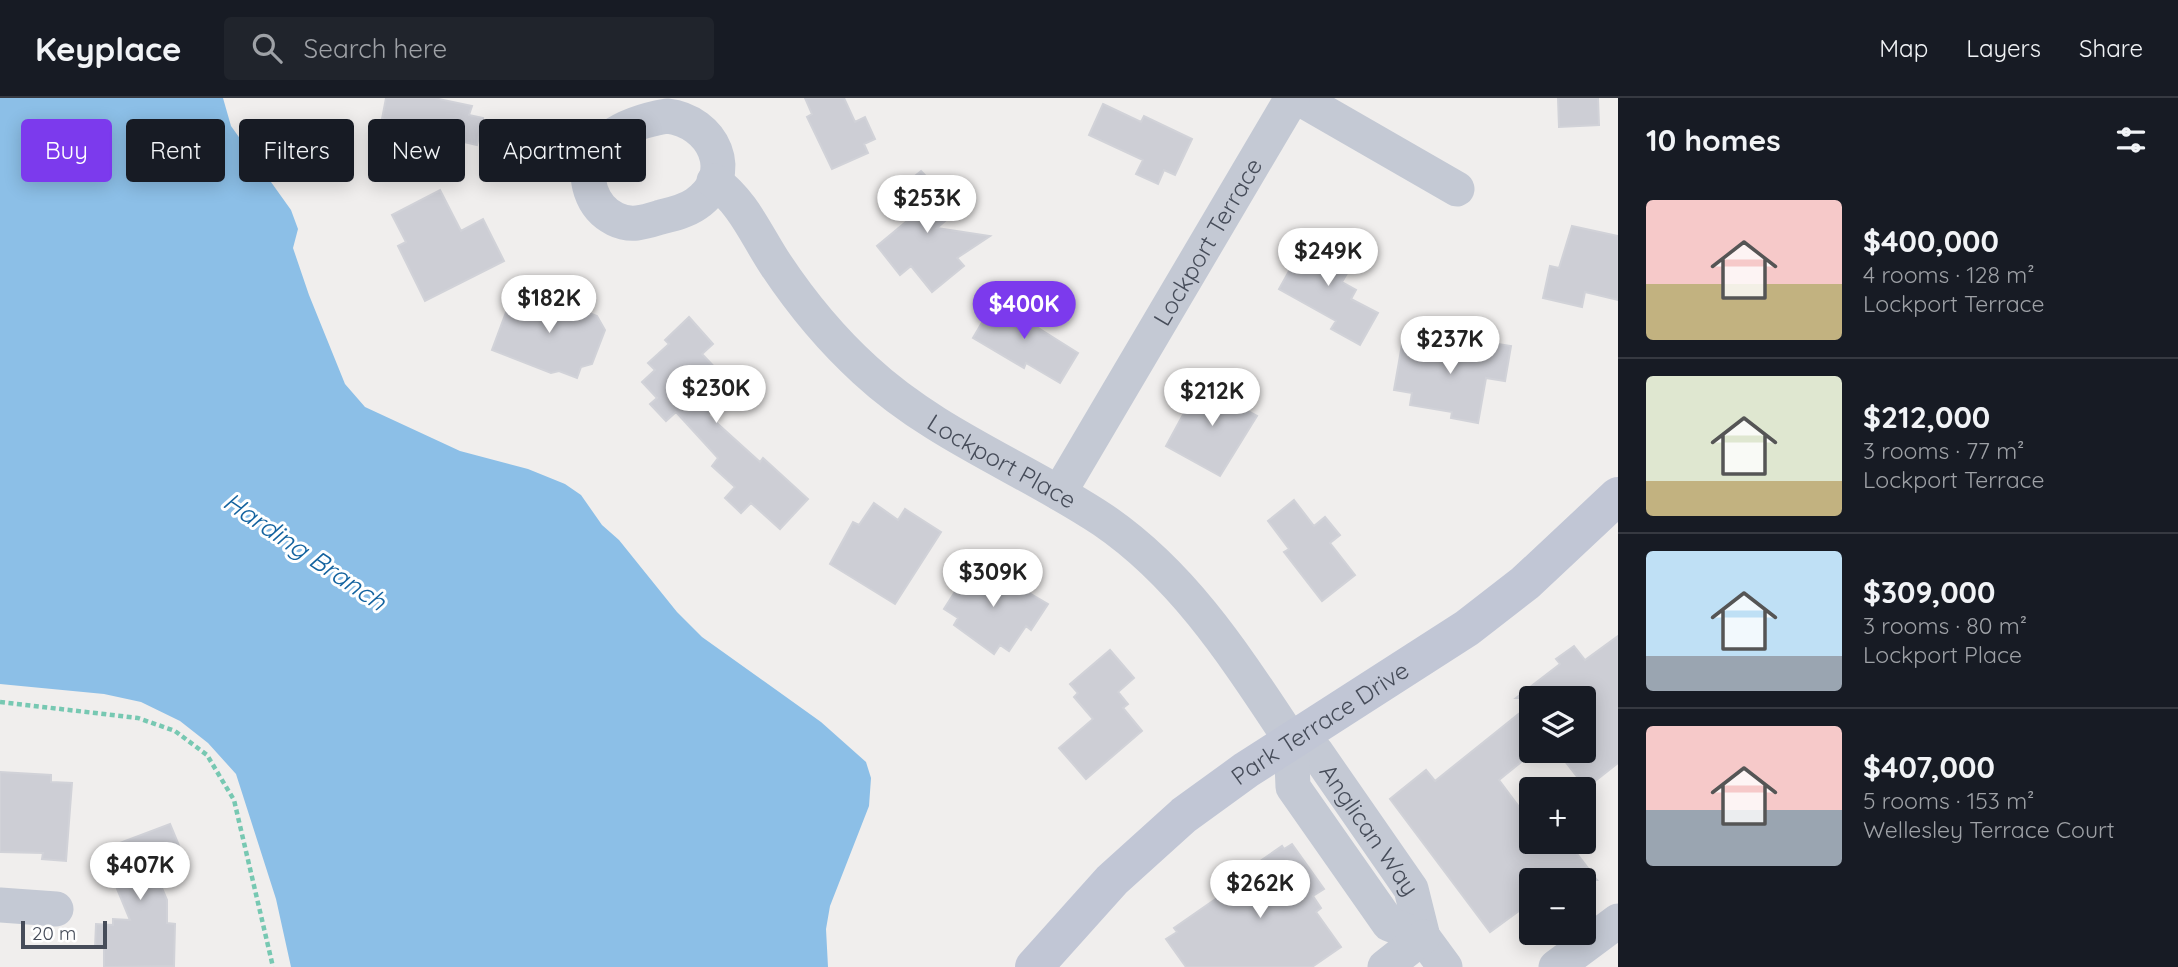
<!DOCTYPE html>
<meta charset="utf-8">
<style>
body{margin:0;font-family:Quicksand,sans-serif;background:#20242c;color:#f1f3f6;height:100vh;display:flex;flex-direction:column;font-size:26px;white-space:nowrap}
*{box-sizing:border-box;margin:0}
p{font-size:23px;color:#9ea1a6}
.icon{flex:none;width:38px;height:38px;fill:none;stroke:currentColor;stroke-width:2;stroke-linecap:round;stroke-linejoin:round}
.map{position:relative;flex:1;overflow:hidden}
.drawer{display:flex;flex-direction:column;background:#171b24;width:560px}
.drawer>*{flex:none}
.hud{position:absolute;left:21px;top:21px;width:665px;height:63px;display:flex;gap:14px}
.fabs{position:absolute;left:1519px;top:588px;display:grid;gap:14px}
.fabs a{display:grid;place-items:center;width:77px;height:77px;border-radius:7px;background:#171b24;box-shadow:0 4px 18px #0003;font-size:35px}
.scale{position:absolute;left:21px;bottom:18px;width:86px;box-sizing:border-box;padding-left:7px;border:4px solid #464c59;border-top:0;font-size:19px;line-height:24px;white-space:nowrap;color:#464c59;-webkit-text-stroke:5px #fff;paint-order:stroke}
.price{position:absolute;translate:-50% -60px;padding:0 16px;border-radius:24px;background:#fff;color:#222;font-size:23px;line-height:46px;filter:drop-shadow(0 2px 4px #0008)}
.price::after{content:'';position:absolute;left:50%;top:42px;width:21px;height:16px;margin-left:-10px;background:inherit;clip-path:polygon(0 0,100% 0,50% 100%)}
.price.selected{background:#7c3aed;color:#fff}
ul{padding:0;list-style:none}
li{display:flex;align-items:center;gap:21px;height:175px;padding:0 28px}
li+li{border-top:2px solid #363941}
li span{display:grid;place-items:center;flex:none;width:196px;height:140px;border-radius:7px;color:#555}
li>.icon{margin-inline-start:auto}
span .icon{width:84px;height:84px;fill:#fffc;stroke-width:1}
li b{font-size:30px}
h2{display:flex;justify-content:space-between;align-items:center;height:84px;padding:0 28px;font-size:30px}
.chip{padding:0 24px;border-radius:7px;background:#171b24;box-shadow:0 4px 18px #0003;font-size:24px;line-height:63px}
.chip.selected{background:#7c3aed;color:#fff}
header{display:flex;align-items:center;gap:42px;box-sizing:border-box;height:98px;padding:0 35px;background:#171b24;border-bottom:2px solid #363941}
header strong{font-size:33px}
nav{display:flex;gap:38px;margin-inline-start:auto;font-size:24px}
.search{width:490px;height:63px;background:#20242c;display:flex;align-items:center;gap:18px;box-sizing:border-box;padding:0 24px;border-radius:7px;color:#9ea1a6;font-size:26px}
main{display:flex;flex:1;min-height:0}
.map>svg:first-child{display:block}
</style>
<header>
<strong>Keyplace</strong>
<div class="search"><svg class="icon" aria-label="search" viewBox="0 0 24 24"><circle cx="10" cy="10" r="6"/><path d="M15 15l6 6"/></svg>Search here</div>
<nav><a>Map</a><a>Layers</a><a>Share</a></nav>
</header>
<main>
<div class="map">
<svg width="1618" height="869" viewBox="0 0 1618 869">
<rect width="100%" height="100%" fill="#f0eeed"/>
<path fill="#8cbfe7" d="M0 0H223L231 28 291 112 298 131 293 150 309 197 345 286 365 309 460 353 528 371 565 386 581 397 602 427 619 442 677 514 702 539 821 624 866 664 871 680 869 708 830 808 826 831 828 869H291L276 801 236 676 208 645 180 623 141 604 104 596 0 586Z"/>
<path fill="#cdced5" stroke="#d1d2d8" stroke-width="2" d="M386 0H434L472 8 469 17 483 20 477 47 421 34 418 46 391 40 395 24 382 21Z
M805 0H844L855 24 865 19 875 41 864 46 868 55 832 71 807 19 812 16Z
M1558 0H1598L1599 27 1559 29Z
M1103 6 1141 24 1144 18 1192 41 1175 77 1164 72 1158 86 1136 76 1143 62 1089 37Z
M921 73 958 112 937 130 990 138 957 160 964 168 932 194 911 168 900 177 877 148 913 118 894 95Z
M440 92 461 133 483 121 504 163 425 203 398 148 406 144 392 117Z
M1572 128 1618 138V202L1585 194 1582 209 1543 200 1550 168 1559 170Z
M1312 132 1331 144 1329 148 1341 154 1339 157 1353 165 1342 184 1356 192 1351 201 1378 215 1360 247 1331 231 1336 223 1279 191Z
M514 193 550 205 556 202 597 218 605 232 592 266 581 269 577 280 559 273 551 275 492 252Z
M1009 200 1030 212 1024 221 1078 255 1060 285 1026 265 1024 270 973 240 994 204 1003 209Z
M689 219 713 246 702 256 721 276 708 287 723 303 708 317 760 364 763 360 808 401 780 431 751 405 741 415 725 400 735 389 712 368 718 360 676 314 666 323 650 306 657 300 642 284 655 272 648 265 669 246 665 242Z
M1403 241 1477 252 1479 243 1511 248 1505 283 1486 280 1478 325 1451 320 1452 314 1410 307 1412 295 1394 292Z
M1212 279 1237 292 1231 304 1257 318 1220 378 1166 348 1191 302 1197 305Z
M1294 402 1314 428 1325 419 1340 437 1330 445 1355 477 1322 503 1284 454 1289 451 1268 423Z
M874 405 898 422 905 411 941 434 895 506 830 466 853 424 859 427Z
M974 464 1017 492 1019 489 1048 506 1031 532 1026 528 1009 553 1000 547 994 556 954 527 958 520 944 511Z
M1618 538V665L1586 690 1557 653H1584V600H1516L1560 566 1556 561 1574 548 1585 562Z
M1110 552 1134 580 1118 594 1128 606 1123 610 1142 633 1086 681 1059 650 1093 621 1074 599 1078 595 1070 586Z
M1531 606V656L1499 682 1531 725V744H1568L1597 782H1531V804L1490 834 1390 701 1426 672 1435 683Z
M0 674 51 677V684L72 685 66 763 42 761 43 755 0 754Z
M170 726 180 750 175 752 180 762 178 766 156 776 167 802V825L175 826 174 868 104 869V850H95L96 826 113 827V821L130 822 101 752Z
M1292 746 1324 791 1313 798 1321 810 1316 814 1341 849 1312 869H1186L1166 841 1177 834 1174 830 1217 800 1226 790 1224 788 1282 748 1284 751Z"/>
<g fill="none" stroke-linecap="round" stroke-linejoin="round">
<path stroke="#77c8b2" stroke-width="4.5" stroke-dasharray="5 3.5" stroke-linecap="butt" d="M0 604 138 620 175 633 207 657 234 702 273 869"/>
<g stroke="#c4c9d4" stroke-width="35">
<path d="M1299 0 1457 91"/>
<path d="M667 18C713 23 739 76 696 106 686 113 673 116 661 119 645 124 631 129 615 121 603 115 595 105 591 93 575 45 631 24 667 18Z"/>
<path id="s1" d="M714 83C744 105 756 137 776 167 802 206 831 241 865 272 935 337 1025 370 1103 422 1185 478 1237 561 1291 642"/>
<path id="s2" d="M1059 395 1292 0"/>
<path id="s3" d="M1291 642 1316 654 1411 791 1423 839 1445 869"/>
<path d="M1291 642 1293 689 1389 826 1423 839"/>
<path d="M0 807 56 811"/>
<path d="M1385 869 1423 839"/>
<path d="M1556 869 1618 823"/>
</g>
<path stroke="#c1c6d5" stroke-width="38" id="s4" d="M1034 869 1112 782 1184 717 1246 672 1467 530 1525 485 1618 398"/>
</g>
<g text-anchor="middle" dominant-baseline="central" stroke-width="6" stroke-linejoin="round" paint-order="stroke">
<g font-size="24" fill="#464c59" stroke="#fff">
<text stroke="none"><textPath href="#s2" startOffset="292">Lockport Terrace</textPath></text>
<text stroke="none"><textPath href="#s1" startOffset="408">Lockport Place</textPath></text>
<text stroke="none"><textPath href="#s4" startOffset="378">Park Terrace Drive</textPath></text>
<text stroke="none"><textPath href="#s3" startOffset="122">Anglican Way</textPath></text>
</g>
<g font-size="26" font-style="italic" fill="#14639f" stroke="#fff">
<text transform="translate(305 453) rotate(34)">Harding Branch</text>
</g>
</g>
</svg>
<div class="fabs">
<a><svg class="icon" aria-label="layers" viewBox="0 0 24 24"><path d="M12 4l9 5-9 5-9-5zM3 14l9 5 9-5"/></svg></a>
<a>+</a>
<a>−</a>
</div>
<div class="scale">20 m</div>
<b class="price" style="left:927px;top:137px">$253K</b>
<b class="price" style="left:1328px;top:190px">$249K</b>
<b class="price" style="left:549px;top:237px">$182K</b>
<b class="price selected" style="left:1024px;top:243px">$400K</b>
<b class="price" style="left:1450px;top:278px">$237K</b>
<b class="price" style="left:716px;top:327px">$230K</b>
<b class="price" style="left:1212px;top:330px">$212K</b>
<b class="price" style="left:993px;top:511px">$309K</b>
<b class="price" style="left:140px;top:804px">$407K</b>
<b class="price" style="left:1260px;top:822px">$262K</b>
<div class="hud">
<a class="chip selected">Buy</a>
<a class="chip">Rent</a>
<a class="chip">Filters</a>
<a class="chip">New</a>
<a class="chip">Apartment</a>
</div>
</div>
<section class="drawer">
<h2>10 homes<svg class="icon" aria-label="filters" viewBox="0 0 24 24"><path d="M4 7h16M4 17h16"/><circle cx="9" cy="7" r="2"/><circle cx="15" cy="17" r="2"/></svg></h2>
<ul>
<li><span style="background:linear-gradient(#f6c9c9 60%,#c2b280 0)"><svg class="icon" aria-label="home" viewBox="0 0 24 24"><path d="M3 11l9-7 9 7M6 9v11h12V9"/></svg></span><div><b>$400,000</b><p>4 rooms · 128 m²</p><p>Lockport Terrace</p></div></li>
<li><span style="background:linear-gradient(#dfe7d0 75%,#c2b280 0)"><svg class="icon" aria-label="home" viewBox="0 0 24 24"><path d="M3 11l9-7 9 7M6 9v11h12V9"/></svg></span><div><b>$212,000</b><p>3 rooms · 77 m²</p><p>Lockport Terrace</p></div></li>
<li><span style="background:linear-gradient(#bfe0f5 75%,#9aa5b1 0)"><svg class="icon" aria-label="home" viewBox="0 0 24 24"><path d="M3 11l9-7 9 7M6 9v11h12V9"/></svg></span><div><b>$309,000</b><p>3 rooms · 80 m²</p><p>Lockport Place</p></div></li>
<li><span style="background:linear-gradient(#f6c9c9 60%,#9aa5b1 0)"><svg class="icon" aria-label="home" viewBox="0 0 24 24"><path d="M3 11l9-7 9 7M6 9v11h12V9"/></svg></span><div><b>$407,000</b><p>5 rooms · 153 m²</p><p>Wellesley Terrace Court</p></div></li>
</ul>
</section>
</main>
